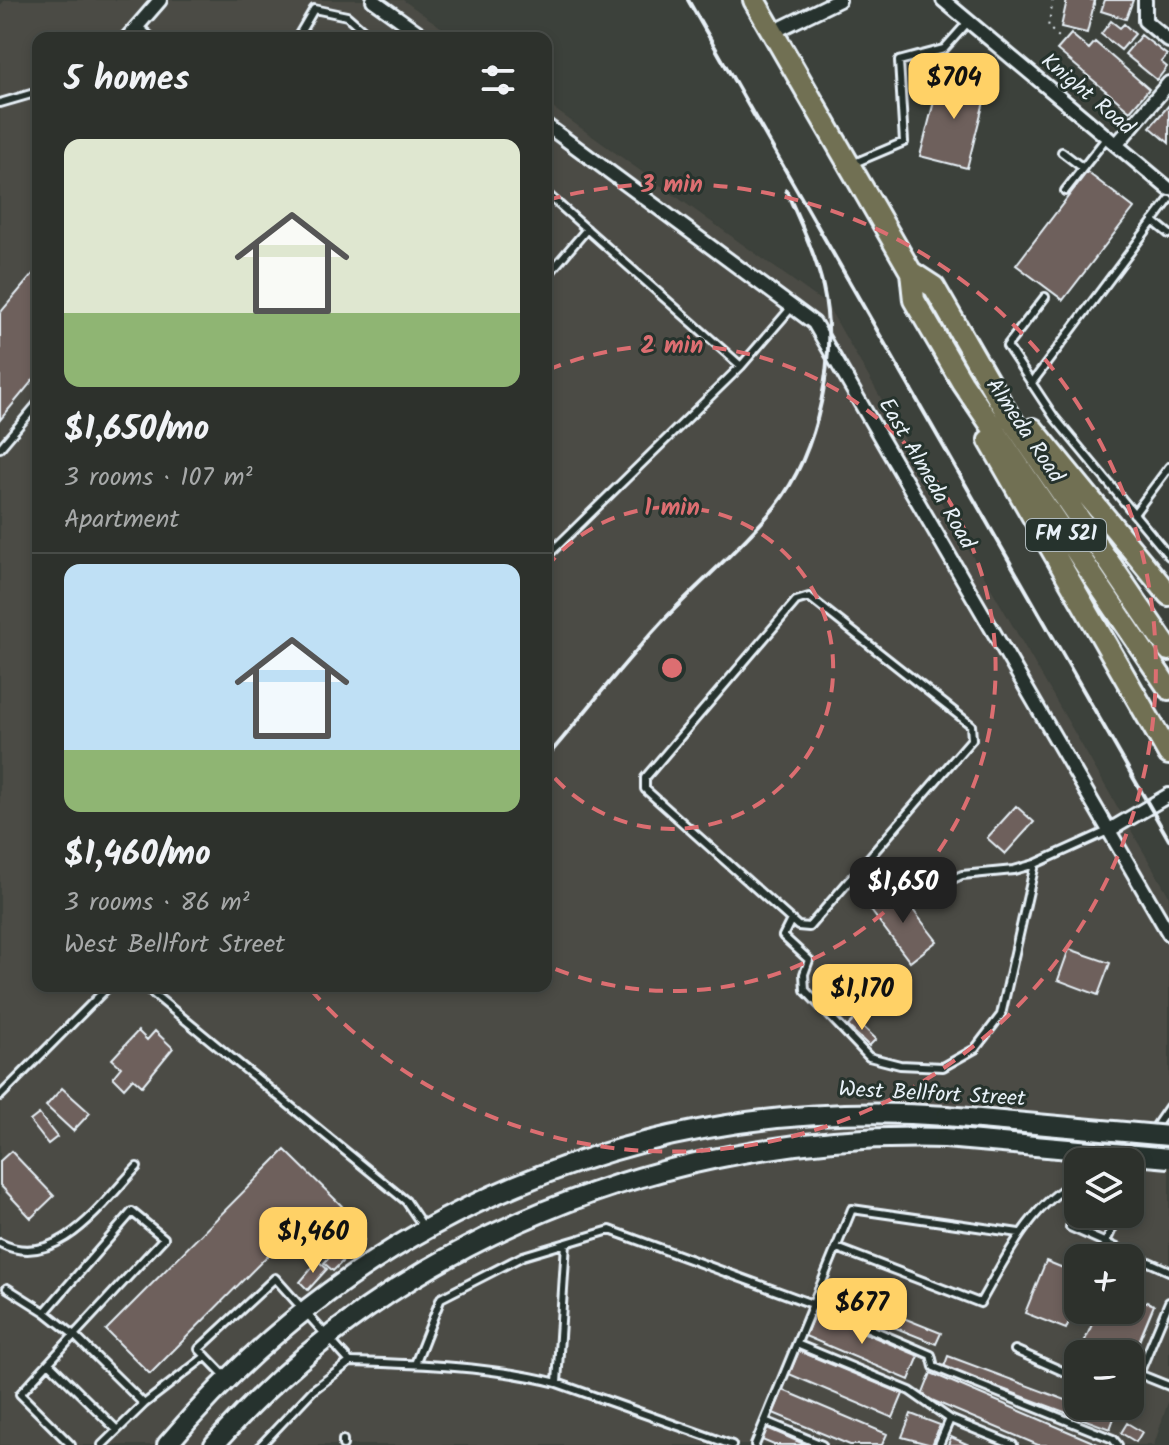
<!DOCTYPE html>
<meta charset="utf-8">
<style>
body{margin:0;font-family:Kalam,sans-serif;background:#353934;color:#f1f3f6;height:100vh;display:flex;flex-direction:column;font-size:30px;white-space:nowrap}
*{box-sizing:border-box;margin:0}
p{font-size:26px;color:#a7a9a9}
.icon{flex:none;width:44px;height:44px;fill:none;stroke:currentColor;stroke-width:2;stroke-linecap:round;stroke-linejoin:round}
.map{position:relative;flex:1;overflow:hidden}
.panel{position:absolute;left:32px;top:32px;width:520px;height:960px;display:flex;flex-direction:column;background:#2d312c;border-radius:16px;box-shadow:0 4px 12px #0003,0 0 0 2px #484c48}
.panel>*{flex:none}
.controls{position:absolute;left:1064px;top:1148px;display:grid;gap:16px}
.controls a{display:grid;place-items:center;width:80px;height:80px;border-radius:16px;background:#2d312c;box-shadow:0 4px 12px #0003,0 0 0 2px #484c48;font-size:40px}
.price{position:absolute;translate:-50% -68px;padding:0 18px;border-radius:16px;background:#ffd166;color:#111;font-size:26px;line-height:52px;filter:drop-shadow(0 2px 4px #0008)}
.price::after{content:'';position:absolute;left:50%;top:48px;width:24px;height:18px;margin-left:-12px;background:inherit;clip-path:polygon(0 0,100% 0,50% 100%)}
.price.selected{background:#222;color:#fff}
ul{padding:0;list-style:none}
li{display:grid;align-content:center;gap:16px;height:424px;padding:0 32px}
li+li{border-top:2px solid #484c48}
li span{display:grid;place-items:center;height:248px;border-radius:16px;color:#555}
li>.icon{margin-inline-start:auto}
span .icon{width:144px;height:144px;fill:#fffc;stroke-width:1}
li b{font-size:34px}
h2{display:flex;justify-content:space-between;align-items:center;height:96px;padding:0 32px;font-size:34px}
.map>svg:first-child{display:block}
</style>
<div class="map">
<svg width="1169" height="1445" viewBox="0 0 1169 1445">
<rect width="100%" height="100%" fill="#3c413b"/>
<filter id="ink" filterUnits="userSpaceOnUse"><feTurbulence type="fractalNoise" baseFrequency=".0125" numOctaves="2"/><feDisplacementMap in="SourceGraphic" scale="16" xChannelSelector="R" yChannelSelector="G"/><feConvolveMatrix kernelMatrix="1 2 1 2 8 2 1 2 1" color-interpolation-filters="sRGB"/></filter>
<g filter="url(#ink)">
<path fill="#4b4b45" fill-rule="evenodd" d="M5 0H403L456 38H38V986H546V103L827 305 1169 896V1399L1154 1445H0V6ZM1078 1162H1130V1214H1078ZM1078 1258H1130V1310H1078ZM1078 1354H1130V1406H1078Z"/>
<path fill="#6e615c" stroke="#e8f1f8" stroke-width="2" d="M1067 0H1095L1087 33 1061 27Z
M1105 0H1133L1126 19 1101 11Z
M1111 21 1120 28 1124 24 1135 34 1121 50 1101 34Z
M1071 34 1089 49 1095 42 1149 89 1130 111 1057 50Z
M1141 35 1167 55 1161 62 1167 67 1157 80 1125 54Z
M941 74 988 86 967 168 920 156Z
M1169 105V143L1150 127Z
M1087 172 1134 208 1063 300 1016 265Z
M38 268V374L0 420V313Z
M1016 806 1034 822 1005 854 987 838Z
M896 888 937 941 910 962 869 908Z
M1069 949 1110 963 1098 995 1058 980Z
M855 1019 876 1039 869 1046 848 1026Z
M138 1031 147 1040 155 1031 173 1048 142 1086 133 1078 124 1088 113 1077 121 1067 112 1059Z
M62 1088 90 1113 73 1131 46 1106Z
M39 1114 57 1137 48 1144 30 1121Z
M285 1150 342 1206 335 1213 345 1223 314 1254 291 1232 150 1374 106 1330Z
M11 1151 54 1196 31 1218 0 1185V1161Z
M355 1231 364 1240 333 1271 324 1263Z
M318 1261 327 1269 308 1290 300 1282Z
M1046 1261 1078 1274V1310H1130V1295L1154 1305 1130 1363V1354H1079L1093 1322 1072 1314 1066 1329 1025 1313Z
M826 1287 941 1333 936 1344 821 1298Z
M815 1312 919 1356 909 1380 805 1336Z
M799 1351 903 1394 893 1418 789 1374Z
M948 1356 1114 1418 1110 1429 944 1367Z
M931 1373 1100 1445H1038L922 1396Z
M783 1390 887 1434 882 1445H850L773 1413Z
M911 1414 940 1425 932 1445 902 1437Z
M1127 1423 1142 1432 1136 1442 1121 1433Z
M767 1428 806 1445H774L762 1440Z
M951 1437 969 1445H948Z"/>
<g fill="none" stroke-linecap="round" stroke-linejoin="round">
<defs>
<path id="lane" d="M138 26 152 38
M297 38 314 9 347 16 372 38
M0 103 38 92
M1062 152 1083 168
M852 164 904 142 899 61 944 49 968 22
M1065 191 1107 137
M546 193 741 366
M1153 221 1169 234
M546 277 587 229
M1045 297 1007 346 1054 417 1169 556
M1031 384 1169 200
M0 448 38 403
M1134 514 1169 467
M546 557 741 366 792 307
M809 597 971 725 972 739 809 927 798 926 645 789V778L796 601Z
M923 892 962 875 1014 870 1035 864
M791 920 783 936 809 960 804 974 805 990 869 1057 900 1065 943 1067 975 1049 1001 1015 1035 864 1108 831
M144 986 406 1201 425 1229
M0 1096 109 986
M1130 1191 1156 1126 1169 1107
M1070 1227 1169 1271
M0 1243C56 1272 102 1204 137 1167
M1105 1244 1119 1214
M837 1248 980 1303C1006 1258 1030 1205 1078 1180
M7 1288 45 1312 132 1212 164 1238 74 1335 144 1404 206 1356
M45 1312 74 1335 20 1394 71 1445
M799 1345 910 1391 950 1419 939 1445
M1015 1350 1078 1378
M49 1363 117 1430
M415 1364 441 1298 523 1256 610 1230 815 1305 931 1355 934 1367 1113 1439 1118 1445
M1139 1374 1169 1302
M226 1377 199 1349 275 1278 350 1362C418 1364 490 1366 557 1383L566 1243
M557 1383 732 1445
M1130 1396 1139 1374 1169 1386
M950 1419 1013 1445
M765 1421 822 1445
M343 1440V1445
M102 1445 144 1404
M261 1445 313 1390 350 1362
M755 1445 852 1209 1019 1233"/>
<path id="street" d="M373 0 426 38
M943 0 1169 189
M1145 0V21L1169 41
M773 32 839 0
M127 38 160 0
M546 125 814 323 1169 934
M1116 145 1169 83
M1108 831 1169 795"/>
<path id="secondary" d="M167 1445C363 1212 644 1094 947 1116
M214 1445C396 1238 671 1130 945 1138"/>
<path id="primary" d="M754 0 911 272 914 300 962 382 1169 689
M911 272 934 287 1005 410 1169 650
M1033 429 1169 595
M989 440 1169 754"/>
</defs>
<use href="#lane" stroke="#e8f1f8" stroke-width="12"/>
<use href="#street" stroke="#e8f1f8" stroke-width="18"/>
<use href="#secondary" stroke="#e8f1f8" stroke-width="24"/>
<use href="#primary" stroke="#e8f1f8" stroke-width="26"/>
<path stroke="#e8f1f8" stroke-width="2" stroke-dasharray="2 6" stroke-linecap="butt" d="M1053 0 1048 27 1060 38"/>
<use href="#lane" stroke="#26332d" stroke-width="6"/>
<use href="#street" stroke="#26332d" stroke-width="12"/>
<use href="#secondary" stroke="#26332d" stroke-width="18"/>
<use href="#primary" stroke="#716f52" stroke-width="20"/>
<path stroke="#e8f1f8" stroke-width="4" d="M688 0 1169 840
M546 758C584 714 620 667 660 624 697 584 741 549 775 507 819 451 838 356 823 287 815 253 800 222 786 190"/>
<defs>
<path id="secondary-bridge" d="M947 1116 1169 1136
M945 1138 1169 1158"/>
</defs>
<use href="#secondary-bridge" stroke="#e8f1f8" stroke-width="24" stroke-linecap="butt"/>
<use href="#secondary-bridge" stroke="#26332d" stroke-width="18"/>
</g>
</g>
<g fill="none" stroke="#dc6e71" stroke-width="4" stroke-dasharray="14 10">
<path d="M546 568A161 161 0 1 1 546 768"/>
<path d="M548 370A323 323 0 1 1 548 966"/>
<path d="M547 200A484 484 0 1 1 310 989"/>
</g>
<g text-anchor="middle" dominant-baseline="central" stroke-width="6" stroke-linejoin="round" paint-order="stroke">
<rect fill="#26332d" stroke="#aeb8bb" stroke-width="2" x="1026" y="519" width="80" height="32" rx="6"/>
<g font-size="20" font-weight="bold" fill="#e8f1f8">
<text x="1066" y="535">FM 521</text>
</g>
<g font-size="22" fill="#e8f1f8" stroke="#26332d">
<text transform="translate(1087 95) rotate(40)">Knight Road</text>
<text transform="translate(1024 431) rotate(56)">Almeda Road</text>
<text transform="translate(926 474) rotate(60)">East Almeda Road</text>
<text transform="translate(932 1095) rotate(3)">West Bellfort Street</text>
</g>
</g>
<circle cx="672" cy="668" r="12" fill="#dc6e71" stroke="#26332d" stroke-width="4"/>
<g font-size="24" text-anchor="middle" font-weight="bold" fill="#dc6e71" stroke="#26332d" stroke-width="6" stroke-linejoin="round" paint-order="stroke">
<text x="672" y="192">3 min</text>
<text x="672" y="353">2 min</text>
<text x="672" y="515">1 min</text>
</g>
</svg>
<div class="controls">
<a><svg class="icon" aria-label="layers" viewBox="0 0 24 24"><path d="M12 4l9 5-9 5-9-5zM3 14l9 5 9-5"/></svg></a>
<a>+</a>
<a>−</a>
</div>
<b class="price" style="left:954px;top:121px">$704</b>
<b class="price selected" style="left:903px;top:925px">$1,650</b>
<b class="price" style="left:862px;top:1032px">$1,170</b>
<b class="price" style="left:313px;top:1275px">$1,460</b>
<b class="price" style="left:862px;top:1346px">$677</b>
<section class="panel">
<h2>5 homes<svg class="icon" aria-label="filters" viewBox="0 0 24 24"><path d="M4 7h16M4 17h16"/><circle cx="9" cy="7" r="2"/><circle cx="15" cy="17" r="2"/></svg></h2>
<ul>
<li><span style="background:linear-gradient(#dfe7d0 70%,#8fb573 0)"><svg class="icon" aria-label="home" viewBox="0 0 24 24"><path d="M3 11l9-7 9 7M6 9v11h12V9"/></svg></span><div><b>$1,650/mo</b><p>3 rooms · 107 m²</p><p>Apartment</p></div></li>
<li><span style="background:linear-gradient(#bfe0f5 75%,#8fb573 0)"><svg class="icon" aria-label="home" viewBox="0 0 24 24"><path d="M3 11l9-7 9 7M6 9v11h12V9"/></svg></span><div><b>$1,460/mo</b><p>3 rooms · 86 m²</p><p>West Bellfort Street</p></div></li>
</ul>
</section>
</div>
